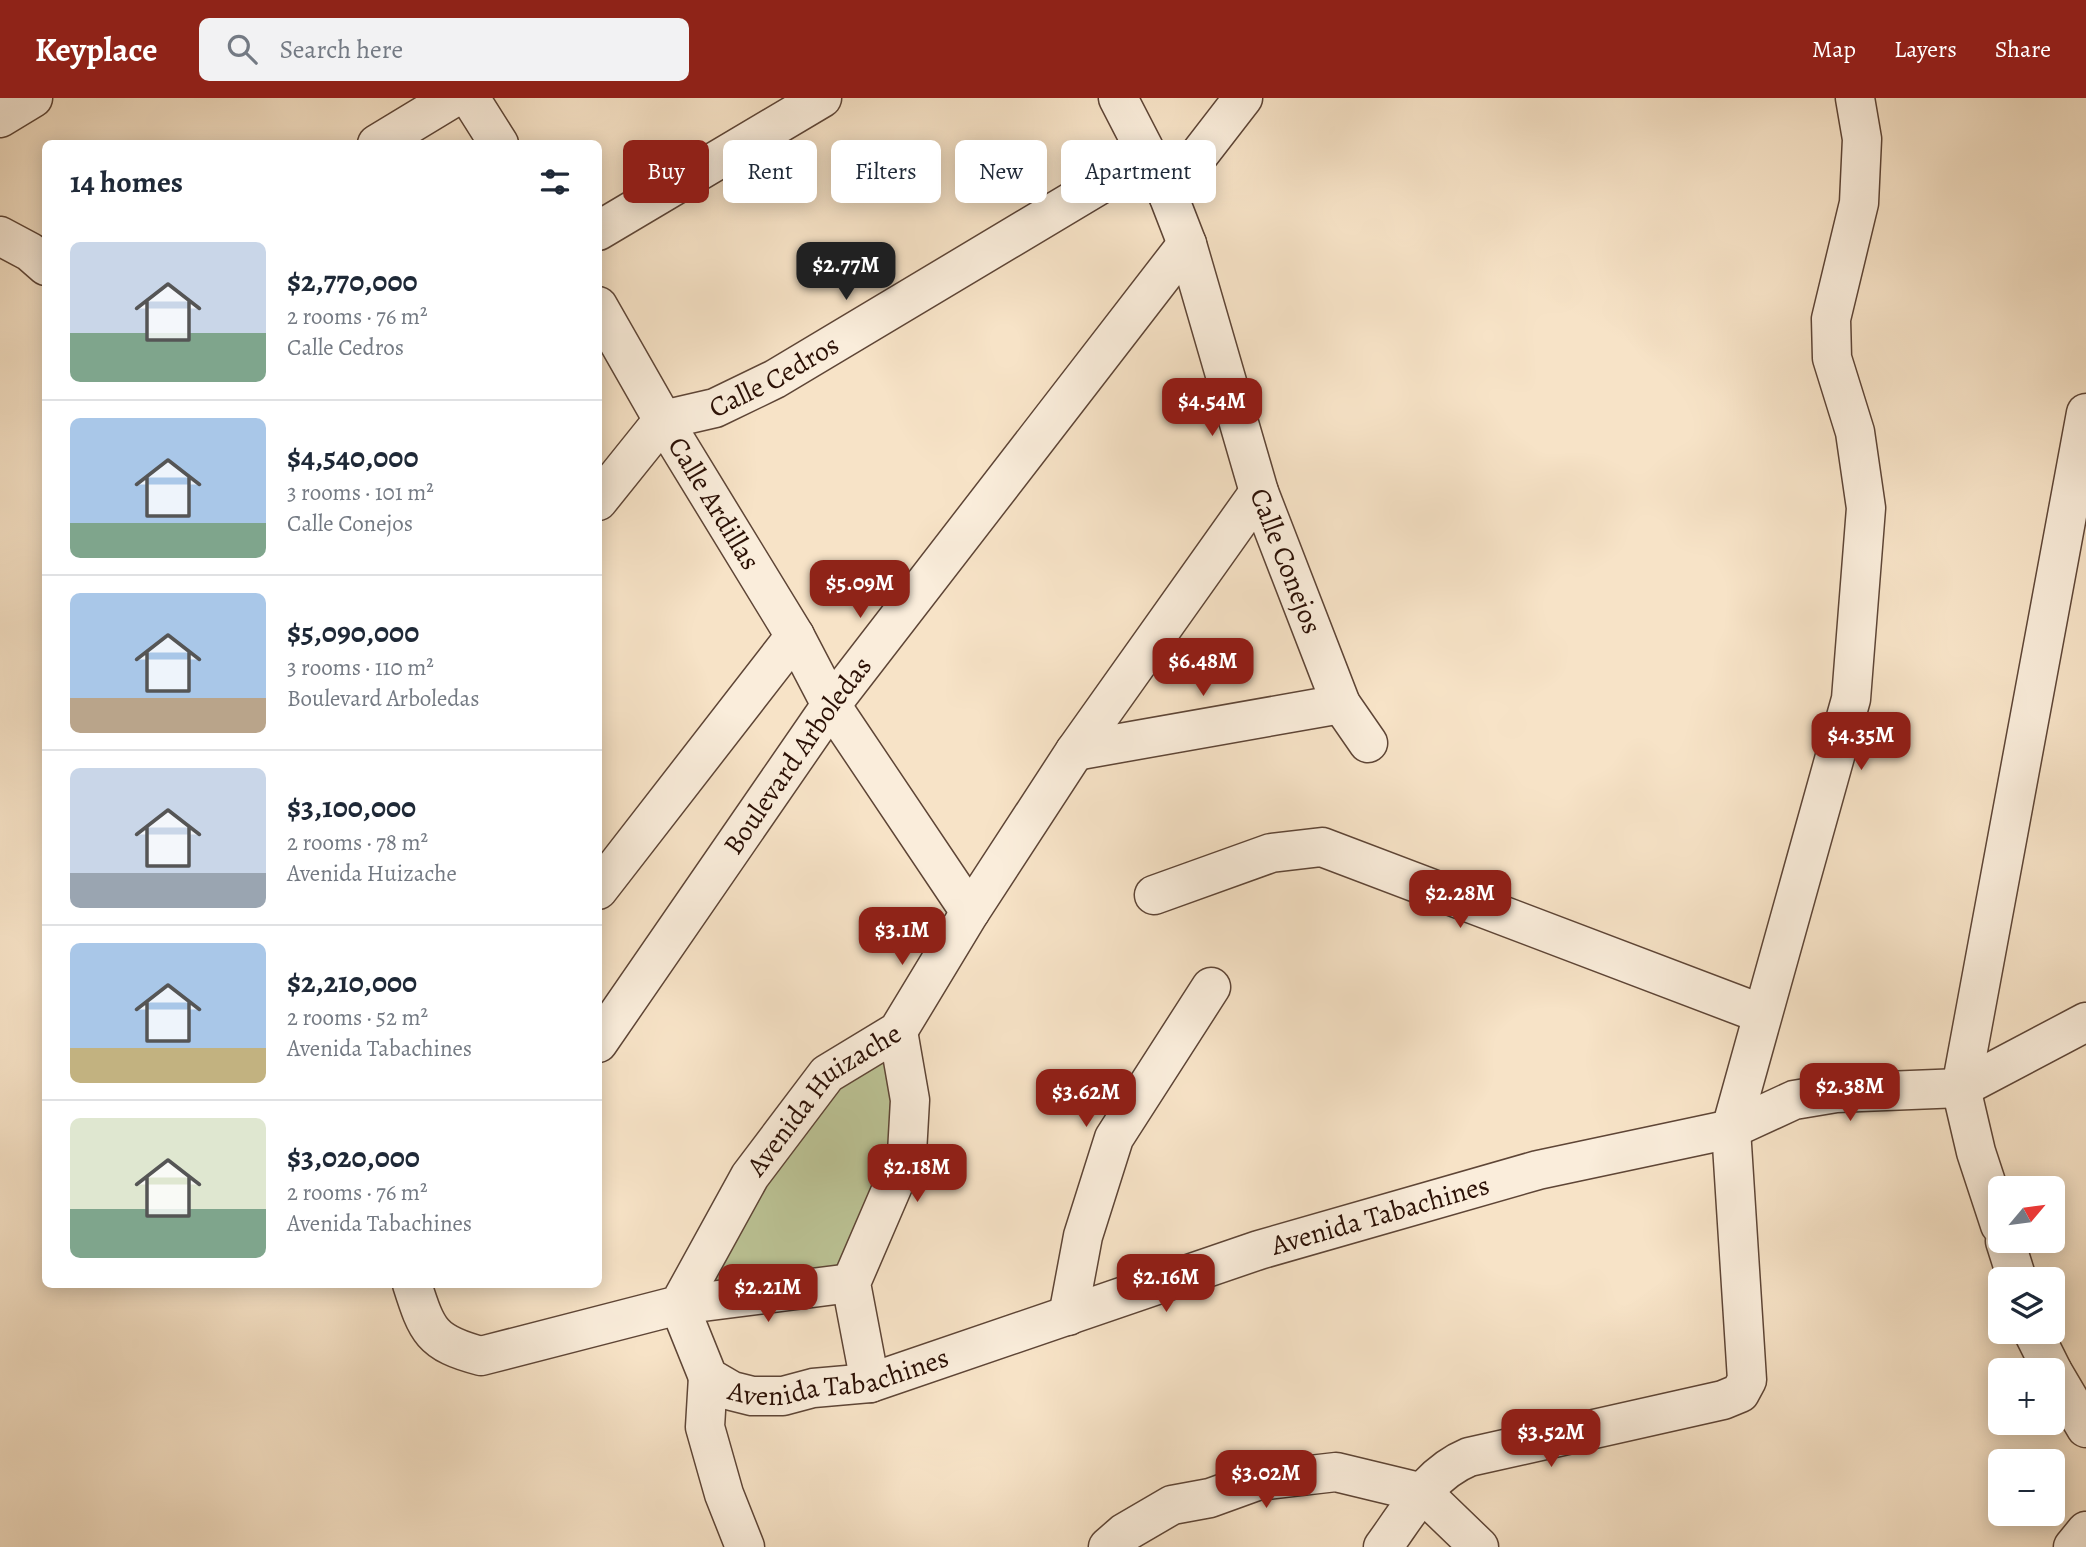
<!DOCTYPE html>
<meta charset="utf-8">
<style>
body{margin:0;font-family:Alegreya,serif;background:#f2f2f3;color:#1f2937;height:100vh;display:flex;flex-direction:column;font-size:26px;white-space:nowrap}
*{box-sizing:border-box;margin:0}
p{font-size:23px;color:#747a83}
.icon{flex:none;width:38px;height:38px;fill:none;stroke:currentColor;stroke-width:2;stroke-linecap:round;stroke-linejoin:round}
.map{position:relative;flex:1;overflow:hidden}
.sheet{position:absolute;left:42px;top:42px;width:560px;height:1148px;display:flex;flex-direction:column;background:#fff;border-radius:10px;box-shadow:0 4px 18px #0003}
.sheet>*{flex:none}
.banner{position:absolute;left:623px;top:42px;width:665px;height:63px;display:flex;gap:14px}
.needle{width:46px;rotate:61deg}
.buttons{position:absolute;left:1988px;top:1078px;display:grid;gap:14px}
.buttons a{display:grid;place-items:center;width:77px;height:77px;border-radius:10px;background:#fff;box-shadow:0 4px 18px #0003;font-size:35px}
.price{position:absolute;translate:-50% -60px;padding:0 16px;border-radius:14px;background:#8f2418;color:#fff;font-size:23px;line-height:46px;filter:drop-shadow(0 2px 4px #0008)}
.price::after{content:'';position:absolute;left:50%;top:42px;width:21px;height:16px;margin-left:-10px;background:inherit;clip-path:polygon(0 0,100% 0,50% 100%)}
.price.current{background:#222;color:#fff}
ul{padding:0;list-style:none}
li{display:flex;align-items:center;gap:21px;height:175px;padding:0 28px}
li+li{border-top:2px solid #e0e1e3}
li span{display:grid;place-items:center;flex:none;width:196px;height:140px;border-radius:10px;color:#555}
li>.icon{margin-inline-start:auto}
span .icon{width:84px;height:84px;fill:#fffc;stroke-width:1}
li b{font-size:30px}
h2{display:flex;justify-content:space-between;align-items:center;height:84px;padding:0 28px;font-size:30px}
.tag{padding:0 24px;border-radius:10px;background:#fff;box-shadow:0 4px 18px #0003;font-size:24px;line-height:63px}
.tag.current{background:#8f2418;color:#fff}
header{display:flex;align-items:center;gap:42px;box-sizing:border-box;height:98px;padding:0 35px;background:#8f2418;color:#fff}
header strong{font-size:33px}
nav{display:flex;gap:38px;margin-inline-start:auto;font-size:24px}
.search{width:490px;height:63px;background:#f2f2f3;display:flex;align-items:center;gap:18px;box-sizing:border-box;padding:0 24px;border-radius:10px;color:#747a83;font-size:26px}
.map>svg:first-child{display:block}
</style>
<header>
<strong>Keyplace</strong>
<div class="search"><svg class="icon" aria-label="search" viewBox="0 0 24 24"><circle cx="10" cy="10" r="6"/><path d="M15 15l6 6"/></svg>Search here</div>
<nav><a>Map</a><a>Layers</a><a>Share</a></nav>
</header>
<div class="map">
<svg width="2086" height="1449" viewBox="0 0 2086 1449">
<rect width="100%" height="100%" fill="#f7e3c7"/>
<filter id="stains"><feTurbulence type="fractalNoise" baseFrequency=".00286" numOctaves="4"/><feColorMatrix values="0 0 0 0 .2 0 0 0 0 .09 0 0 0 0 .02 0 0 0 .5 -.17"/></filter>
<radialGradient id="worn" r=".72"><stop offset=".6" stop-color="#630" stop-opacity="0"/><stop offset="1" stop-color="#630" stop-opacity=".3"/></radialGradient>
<path fill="#bcc496" stroke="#746a4e" stroke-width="2" d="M898 933 910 1002 851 1185 679 1207 765 1058Z"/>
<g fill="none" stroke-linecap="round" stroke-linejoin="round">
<defs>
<g id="minor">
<path d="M470 0 499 46"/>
<path id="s1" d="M1118 0 1168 97 1187 146 1259 394 1341 606 1368 645"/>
<path d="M0 20 33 0"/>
<path d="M377 46 453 0"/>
<path d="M1168 97 1243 0"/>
<path d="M598 133 822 0"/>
<path d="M0 138 30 154 46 168"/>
<path id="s2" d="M598 208 663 322 795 538 831 607 970 814"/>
<path id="s3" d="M598 403 663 322 715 310 775 281 1148 58"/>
<path d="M1075 653 1341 606"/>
<path d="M598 792 795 538"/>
<path d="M1154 797 1271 755 1322 749 1762 916"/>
<path id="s4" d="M598 945 831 607 1187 146"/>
<path d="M2000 1127 1976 1054 1961 990 2086 315"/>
<path d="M2005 1143 2017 1181"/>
<path id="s5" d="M851 1185 679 1207 708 1279 732 1293 752 1298H783L813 1290 870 1285 1259 1152 1538 1072 1731 1031 1794 1002 1836 995 1961 990 2086 924"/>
<path id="s6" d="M412 1186C427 1233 431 1245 481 1258L679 1207 750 1078 827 976 898 933 970 814 1075 653 1259 394"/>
<path d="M1068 1218 1083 1138 1114 1040 1211 889"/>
<path d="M2033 1234 2052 1272"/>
<path d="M2053 1274 2086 1330"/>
<path d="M708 1279 705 1329 724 1396 745 1449"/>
<path d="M870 1285 851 1185 907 1055 910 1002 898 933"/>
<path d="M1108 1449 1124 1435 1172 1407 1210 1400 1257 1383 1336 1374 1423 1395 1479 1449"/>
<path d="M1383 1449C1408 1415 1428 1376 1469 1359L1723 1302 1740 1295 1747 1282 1731 1031 1851 601 1866 410 1855 334 1832 260 1831 221 1859 105 1862 41 1855 0"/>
<path d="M2073 1449 2086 1433"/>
</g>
</defs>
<use href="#minor" stroke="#5e4536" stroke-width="41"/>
<use href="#minor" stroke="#faeddb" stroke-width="38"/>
</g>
<g text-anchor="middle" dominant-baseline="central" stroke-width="6" stroke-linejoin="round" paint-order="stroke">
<g font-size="28" fill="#2b1005" stroke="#faeddb">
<text stroke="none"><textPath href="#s3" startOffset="224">Calle Cedros</textPath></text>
<text stroke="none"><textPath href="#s2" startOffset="229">Calle Ardillas</textPath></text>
<text stroke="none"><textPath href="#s1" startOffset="494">Calle Conejos</textPath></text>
<text stroke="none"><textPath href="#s4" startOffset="350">Boulevard Arboledas</textPath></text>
<text stroke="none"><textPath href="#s6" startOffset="567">Avenida Huizache</textPath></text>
<text stroke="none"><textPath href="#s5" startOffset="956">Avenida Tabachines</textPath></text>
<text stroke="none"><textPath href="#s5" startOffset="388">Avenida Tabachines</textPath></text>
</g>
</g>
<rect width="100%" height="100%" filter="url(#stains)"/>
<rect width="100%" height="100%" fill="url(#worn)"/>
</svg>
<div class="buttons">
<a><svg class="needle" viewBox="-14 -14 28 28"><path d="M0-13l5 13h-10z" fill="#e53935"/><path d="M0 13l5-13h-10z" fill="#747a83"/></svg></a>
<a><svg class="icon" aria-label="layers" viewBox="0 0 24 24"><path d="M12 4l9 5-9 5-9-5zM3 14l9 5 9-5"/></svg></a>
<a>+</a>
<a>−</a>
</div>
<b class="price current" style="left:846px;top:204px">$2.77M</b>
<b class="price" style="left:1212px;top:340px">$4.54M</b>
<b class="price" style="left:860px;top:522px">$5.09M</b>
<b class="price" style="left:1203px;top:600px">$6.48M</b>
<b class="price" style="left:1861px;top:674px">$4.35M</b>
<b class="price" style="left:1460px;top:832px">$2.28M</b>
<b class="price" style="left:902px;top:869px">$3.1M</b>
<b class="price" style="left:1850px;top:1025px">$2.38M</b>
<b class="price" style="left:1086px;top:1031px">$3.62M</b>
<b class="price" style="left:917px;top:1106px">$2.18M</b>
<b class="price" style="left:1166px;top:1216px">$2.16M</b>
<b class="price" style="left:768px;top:1226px">$2.21M</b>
<b class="price" style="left:1551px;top:1371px">$3.52M</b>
<b class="price" style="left:1266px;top:1412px">$3.02M</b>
<div class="banner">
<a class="tag current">Buy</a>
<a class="tag">Rent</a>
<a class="tag">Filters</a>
<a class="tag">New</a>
<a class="tag">Apartment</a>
</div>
<section class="sheet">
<h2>14 homes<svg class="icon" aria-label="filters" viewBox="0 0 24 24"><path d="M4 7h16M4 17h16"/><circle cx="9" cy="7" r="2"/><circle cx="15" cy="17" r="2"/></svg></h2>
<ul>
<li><span style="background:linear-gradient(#c9d6e8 65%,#7fa58c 0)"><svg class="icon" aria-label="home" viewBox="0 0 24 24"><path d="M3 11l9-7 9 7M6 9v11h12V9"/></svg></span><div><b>$2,770,000</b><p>2 rooms · 76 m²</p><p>Calle Cedros</p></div></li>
<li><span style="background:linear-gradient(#a9c7e8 75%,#7fa58c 0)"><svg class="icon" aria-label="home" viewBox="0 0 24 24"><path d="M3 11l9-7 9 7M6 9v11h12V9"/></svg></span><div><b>$4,540,000</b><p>3 rooms · 101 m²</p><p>Calle Conejos</p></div></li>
<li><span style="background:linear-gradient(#a9c7e8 75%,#b9a48a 0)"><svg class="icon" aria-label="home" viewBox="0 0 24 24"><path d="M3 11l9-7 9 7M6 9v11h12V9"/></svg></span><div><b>$5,090,000</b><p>3 rooms · 110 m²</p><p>Boulevard Arboledas</p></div></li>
<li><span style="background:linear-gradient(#c9d6e8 75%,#9aa5b1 0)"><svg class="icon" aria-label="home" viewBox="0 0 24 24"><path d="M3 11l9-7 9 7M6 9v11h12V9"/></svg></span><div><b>$3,100,000</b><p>2 rooms · 78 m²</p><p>Avenida Huizache</p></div></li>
<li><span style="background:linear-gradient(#a9c7e8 75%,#c2b280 0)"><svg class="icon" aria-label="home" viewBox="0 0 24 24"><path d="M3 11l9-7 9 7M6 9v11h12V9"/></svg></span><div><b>$2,210,000</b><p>2 rooms · 52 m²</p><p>Avenida Tabachines</p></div></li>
<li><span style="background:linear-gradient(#dfe7d0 65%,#7fa58c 0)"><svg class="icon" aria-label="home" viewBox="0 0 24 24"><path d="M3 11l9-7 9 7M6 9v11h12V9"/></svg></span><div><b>$3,020,000</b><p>2 rooms · 76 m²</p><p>Avenida Tabachines</p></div></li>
</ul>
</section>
</div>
